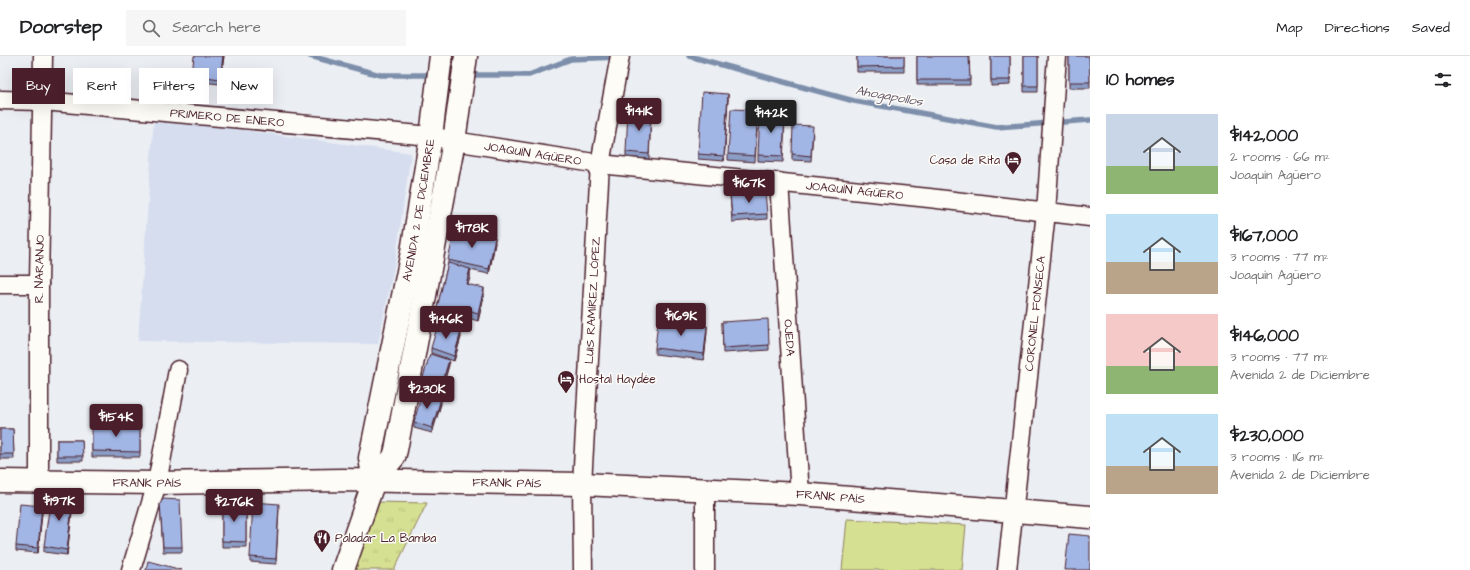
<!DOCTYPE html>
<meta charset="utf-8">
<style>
body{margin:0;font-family:"Architects Daughter",sans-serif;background:#f6f6f6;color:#202124;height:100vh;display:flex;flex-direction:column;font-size:15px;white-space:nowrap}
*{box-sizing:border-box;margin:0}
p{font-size:13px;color:#757577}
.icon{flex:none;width:22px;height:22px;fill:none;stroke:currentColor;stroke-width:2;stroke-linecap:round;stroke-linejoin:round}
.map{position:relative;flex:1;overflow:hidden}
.panel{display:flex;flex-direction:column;background:#fff;width:380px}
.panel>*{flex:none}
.top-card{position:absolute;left:12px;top:12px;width:380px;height:36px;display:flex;gap:8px}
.price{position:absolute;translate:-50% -34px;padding:0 9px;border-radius:4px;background:#4a1f2b;color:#fff;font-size:13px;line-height:26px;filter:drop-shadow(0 1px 2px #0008)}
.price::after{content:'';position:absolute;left:50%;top:24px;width:12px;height:9px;margin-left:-6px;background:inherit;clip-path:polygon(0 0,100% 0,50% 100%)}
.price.active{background:#222;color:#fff}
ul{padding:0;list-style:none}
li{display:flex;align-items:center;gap:12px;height:100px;padding:0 16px}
li span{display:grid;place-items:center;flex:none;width:112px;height:80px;border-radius:0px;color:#555}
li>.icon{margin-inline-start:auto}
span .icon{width:48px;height:48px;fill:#fffc;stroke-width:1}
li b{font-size:17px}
h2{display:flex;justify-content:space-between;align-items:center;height:48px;padding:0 16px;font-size:17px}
.pill{padding:0 14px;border-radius:0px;background:#fff;box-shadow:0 4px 16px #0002;font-size:14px;line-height:36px}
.pill.active{background:#4a1f2b;color:#fff}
header{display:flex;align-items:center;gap:24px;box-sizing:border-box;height:56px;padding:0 20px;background:#fff;border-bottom:1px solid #e0e0e0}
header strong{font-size:19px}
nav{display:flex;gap:22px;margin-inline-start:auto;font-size:14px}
.search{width:280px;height:36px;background:#f6f6f6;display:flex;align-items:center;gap:10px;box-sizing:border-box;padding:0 14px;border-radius:0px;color:#757577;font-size:15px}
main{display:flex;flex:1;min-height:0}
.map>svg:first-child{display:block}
</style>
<header>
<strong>Doorstep</strong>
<div class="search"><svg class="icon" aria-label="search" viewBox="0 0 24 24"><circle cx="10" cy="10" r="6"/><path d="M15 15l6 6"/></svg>Search here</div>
<nav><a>Map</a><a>Directions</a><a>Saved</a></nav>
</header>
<main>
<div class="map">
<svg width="1090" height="514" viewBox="0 0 1090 514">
<defs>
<pattern id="park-tufts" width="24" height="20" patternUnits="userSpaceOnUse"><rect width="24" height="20" fill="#d5e092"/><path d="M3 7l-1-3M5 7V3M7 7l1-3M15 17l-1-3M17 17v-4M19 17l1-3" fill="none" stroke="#b8c07e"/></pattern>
</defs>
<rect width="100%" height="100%" fill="#ebeef3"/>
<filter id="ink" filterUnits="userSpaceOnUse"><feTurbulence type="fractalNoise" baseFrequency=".025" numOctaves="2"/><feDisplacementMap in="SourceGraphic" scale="8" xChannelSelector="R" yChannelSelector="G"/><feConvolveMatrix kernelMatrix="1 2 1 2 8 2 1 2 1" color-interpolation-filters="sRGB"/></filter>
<g filter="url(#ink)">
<path fill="#d5ddef" d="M154 62 411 97 395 206 378 288 138 285Z"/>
<path fill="url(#park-tufts)" stroke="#90805e" d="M375 446 427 447 394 514H354Z"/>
<path fill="#d5e092" stroke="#90805e" d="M847 463 966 469 962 514H842Z"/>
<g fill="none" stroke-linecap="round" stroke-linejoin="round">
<path stroke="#7c8eaa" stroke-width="5.5" d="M310 0 380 19H435
M689 0 854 45 997 71 1090 64
M468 19H529L571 3 618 1"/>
<defs>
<g id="minor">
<path id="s1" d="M0 44 43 45 431 80 454 85 600 108 929 142 1090 161"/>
<path id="s2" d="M779 126 800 438"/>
<path d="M0 228H39"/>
<path id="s3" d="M39 426V228L43 0"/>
<path d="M705 433V514"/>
<path d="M131 514 157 427 178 314"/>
<path id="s4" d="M583 514 582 428 600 108 620 0"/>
<path id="s5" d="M1007 514 1046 156 1057 0"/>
</g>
<g id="secondary">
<path id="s6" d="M0 425 157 427 342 424 582 428 800 438 1090 461"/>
<path id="s7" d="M374 425 370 402 412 196 431 80 441 0"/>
<path d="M343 514 374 425 394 401 396 394 454 85 466 0"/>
</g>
</defs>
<use href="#minor" stroke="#4a1f2b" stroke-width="21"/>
<use href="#secondary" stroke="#4a1f2b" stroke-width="25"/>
<use href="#minor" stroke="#fdfcf7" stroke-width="18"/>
<use href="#secondary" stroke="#fdfcf7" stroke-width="22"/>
</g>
<path fill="#8b9dc5" stroke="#4a1f2b" d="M224 0 220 28 192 25V19Z
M857 0H904V16H857Z
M917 0H969L970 29H917Z
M991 0H1010V29L991 30Z
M1024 0H1038V36H1024Z
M1069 0H1089L1090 32H1069Z
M728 43 724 105 698 103V98Z
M651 60 649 103 626 101V96Z
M758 60 755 106 728 104V98Z
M785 63 783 106 758 105V99Z
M813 75 811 105 792 104V98Z
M730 138 767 158V163L732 166Z
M495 187 489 218 470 214V221L468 228 484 240 478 265 465 261 463 271 436 264V256L448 207V204Z
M722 266 769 289V294L723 297Z
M707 276 704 304 655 298V292Z
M461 281 454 305 431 297V292Z
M449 309 440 340 421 333V328Z
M441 348 432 377 414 372V366Z
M92 367 140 368V401H92Z
M0 373H13L14 403H0Z
M57 384H82L83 405H57Z
M73 447 67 499 44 496V490Z
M160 448 182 491V496H163Z
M222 448H246V491H222Z
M279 453 276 508 250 506V501Z
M42 456 38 497 16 495V490Z"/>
<path fill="#717fa0" stroke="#4a1f2b" d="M223 0H224L220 28V23Z
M728 38V43L724 105V100Z
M495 181V187L489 218V213Z
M470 213V221L466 236V228Z
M484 232V240L478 265V257Z
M465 253V261L463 271V263Z
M707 270V276L704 304V298Z
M461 276V281L454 305V300Z
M449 304V309L440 340V334Z
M441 343V348L432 377V372Z
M73 442V447L67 499V494Z
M42 450V456L38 497V492Z"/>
<path fill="#a2b6e5" stroke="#4a1f2b" d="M194 0H223L220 23 192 19Z
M857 0H904V10L857 11Z
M917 0H969L970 24H917Z
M991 0H1010V24H991Z
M1024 0H1038V30H1024Z
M1069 0H1089L1090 26H1069Z
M702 36 728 38 724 100 698 98Z
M731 53 758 54 755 100 728 98Z
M628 54 651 55 649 98 626 96Z
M760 56 785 58 783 100 758 99Z
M793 69 813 70 811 100 792 98Z
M765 135 767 158 732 160 730 138Z
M455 173 495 181 489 213 448 204Z
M448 207 470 213 466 228 484 232 478 257 465 253 463 263 436 256Z
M768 263 769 289 723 292 722 266Z
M658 265 707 270 704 298 655 292Z
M438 268 461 276 454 300 431 292Z
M430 298 449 304 440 334 421 328Z
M422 337 441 343 432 372 414 366Z
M92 367 140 368V396L92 395Z
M0 373H13L14 398H0Z
M57 384H82L83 400H57Z
M51 439 73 442 67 494 44 490Z
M163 443 180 444 182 491H163L160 448Z
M253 446 279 448 276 503 250 501Z
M20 448 42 450 38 492 16 490Z
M222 448H246V486L222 485Z
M1069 478 1090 480V514H1065Z
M148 505 182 514H146Z"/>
</g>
<defs>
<symbol id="hotel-pin" viewBox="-11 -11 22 30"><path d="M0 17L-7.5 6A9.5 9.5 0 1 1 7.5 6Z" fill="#4a1f2b" stroke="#fdfcf7"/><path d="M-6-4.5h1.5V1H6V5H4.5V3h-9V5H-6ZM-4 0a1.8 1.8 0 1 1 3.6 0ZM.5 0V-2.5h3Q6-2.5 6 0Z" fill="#fff"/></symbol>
<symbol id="restaurant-pin" viewBox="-11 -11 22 30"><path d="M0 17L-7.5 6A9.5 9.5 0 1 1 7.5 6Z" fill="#4a1f2b" stroke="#fdfcf7"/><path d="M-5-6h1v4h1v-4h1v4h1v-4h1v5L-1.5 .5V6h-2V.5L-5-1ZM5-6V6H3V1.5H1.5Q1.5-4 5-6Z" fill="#fff"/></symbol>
</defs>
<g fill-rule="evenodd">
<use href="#hotel-pin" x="1003" y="94" width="20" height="27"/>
<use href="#hotel-pin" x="556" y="313" width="20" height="27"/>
<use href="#restaurant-pin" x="312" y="472" width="20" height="27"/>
</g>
<g text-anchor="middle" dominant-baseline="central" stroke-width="3" stroke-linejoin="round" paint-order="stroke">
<g font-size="12" fill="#4a1f2b" stroke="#fdfcf7">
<text stroke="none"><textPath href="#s1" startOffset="228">PRIMERO DE ENERO</textPath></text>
<text stroke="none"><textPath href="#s1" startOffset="536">JOAQUÍN AGÜERO</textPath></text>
<text stroke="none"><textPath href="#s1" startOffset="860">JOAQUÍN AGÜERO</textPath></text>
<text stroke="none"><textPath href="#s7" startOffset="276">AVENIDA 2 DE DICIEMBRE</textPath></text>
<text stroke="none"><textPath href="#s3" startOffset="213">R. NARANJO</textPath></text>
<text stroke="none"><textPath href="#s4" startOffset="270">LUIS RAMÍREZ LÓPEZ</textPath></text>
<text stroke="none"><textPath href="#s5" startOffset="258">CORONEL FONSECA</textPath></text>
<text stroke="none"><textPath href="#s2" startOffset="156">OJEDA</textPath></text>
<text stroke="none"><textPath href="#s6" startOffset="147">FRANK PAÍS</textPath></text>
<text stroke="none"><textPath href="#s6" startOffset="507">FRANK PAÍS</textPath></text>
<text stroke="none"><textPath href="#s6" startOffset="831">FRANK PAÍS</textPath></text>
</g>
<g font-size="12" fill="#4a1f2b" stroke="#fdfcf7" text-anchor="start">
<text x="1000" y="104" text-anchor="end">Casa de Rita</text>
<text x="579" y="323">Hostal Haydée</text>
<text x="335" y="482">Paladar La Bamba</text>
</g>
<g font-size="13" font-style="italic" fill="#63566a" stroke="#fdfcf7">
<text transform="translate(889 40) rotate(10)">Ahogapollos</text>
</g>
</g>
</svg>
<b class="price" style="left:639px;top:76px">$141K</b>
<b class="price active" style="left:771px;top:78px">$142K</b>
<b class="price" style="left:749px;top:148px">$167K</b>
<b class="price" style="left:472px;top:193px">$178K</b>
<b class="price" style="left:681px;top:281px">$169K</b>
<b class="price" style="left:446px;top:284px">$146K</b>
<b class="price" style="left:427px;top:354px">$230K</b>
<b class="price" style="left:116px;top:382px">$154K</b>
<b class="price" style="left:59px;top:466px">$197K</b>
<b class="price" style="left:234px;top:467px">$276K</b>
<div class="top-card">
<a class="pill active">Buy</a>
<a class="pill">Rent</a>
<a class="pill">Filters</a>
<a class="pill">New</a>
</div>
</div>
<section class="panel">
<h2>10 homes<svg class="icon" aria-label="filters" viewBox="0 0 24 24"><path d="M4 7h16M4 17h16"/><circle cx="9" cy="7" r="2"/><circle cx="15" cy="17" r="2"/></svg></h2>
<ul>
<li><span style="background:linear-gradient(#c9d6e8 65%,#8fb573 0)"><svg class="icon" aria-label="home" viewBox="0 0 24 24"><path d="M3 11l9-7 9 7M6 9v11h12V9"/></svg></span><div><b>$142,000</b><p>2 rooms · 66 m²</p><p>Joaquín Agüero</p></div></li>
<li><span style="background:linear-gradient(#bfe0f5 60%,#b9a48a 0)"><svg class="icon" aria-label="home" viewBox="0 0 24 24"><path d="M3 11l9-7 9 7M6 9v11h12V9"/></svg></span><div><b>$167,000</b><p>3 rooms · 77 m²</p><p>Joaquín Agüero</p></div></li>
<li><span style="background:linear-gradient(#f6c9c9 65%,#8fb573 0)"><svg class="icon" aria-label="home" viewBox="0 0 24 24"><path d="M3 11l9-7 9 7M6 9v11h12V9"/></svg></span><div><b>$146,000</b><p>3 rooms · 77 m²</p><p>Avenida 2 de Diciembre</p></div></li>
<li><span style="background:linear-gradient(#bfe0f5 65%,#b9a48a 0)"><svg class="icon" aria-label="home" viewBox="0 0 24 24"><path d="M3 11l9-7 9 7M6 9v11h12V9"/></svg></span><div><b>$230,000</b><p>3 rooms · 116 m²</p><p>Avenida 2 de Diciembre</p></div></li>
</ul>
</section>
</main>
